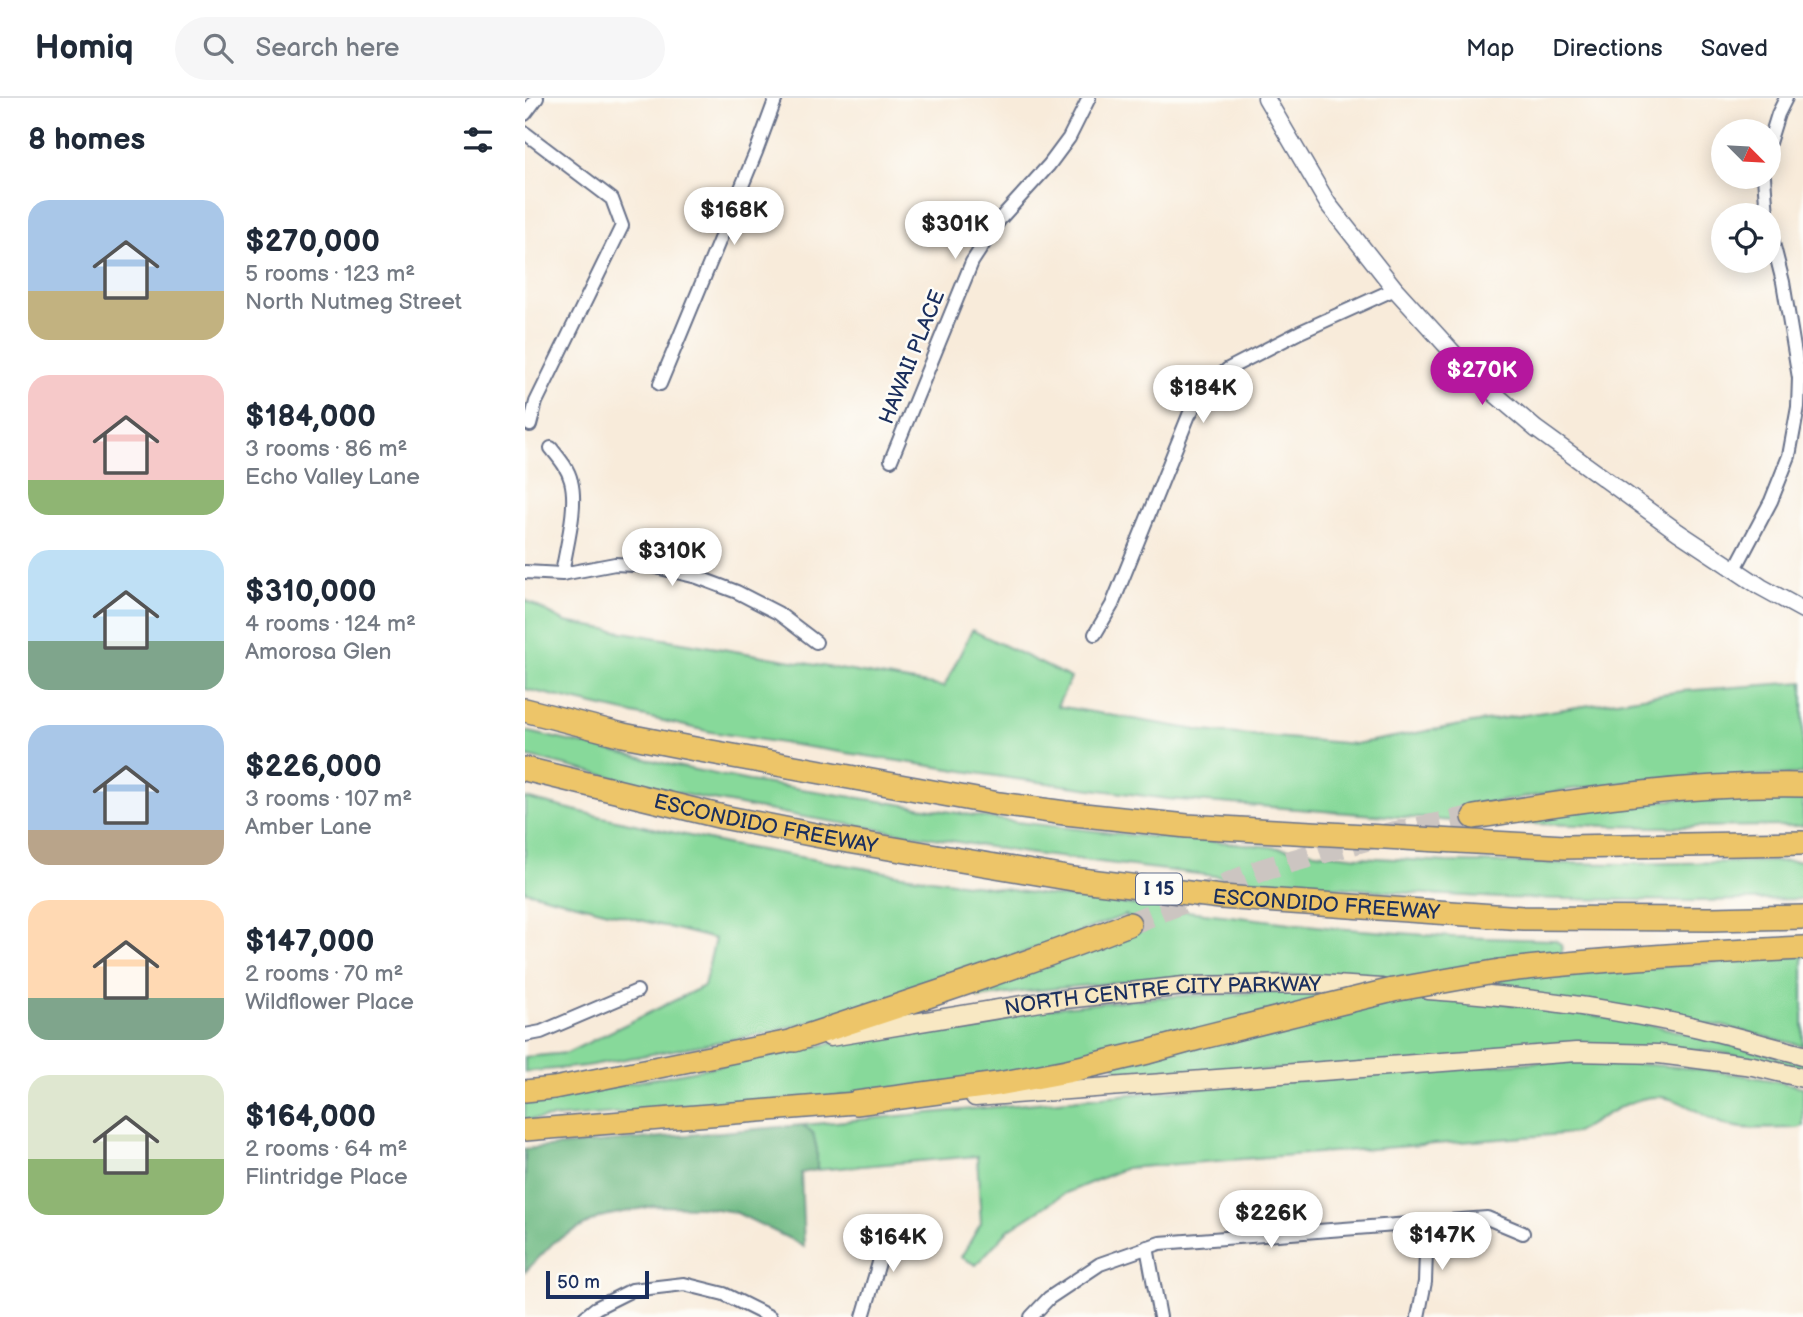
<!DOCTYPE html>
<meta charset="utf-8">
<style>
body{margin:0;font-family:"Balsamiq Sans",sans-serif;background:#f6f6f7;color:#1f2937;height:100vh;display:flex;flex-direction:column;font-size:26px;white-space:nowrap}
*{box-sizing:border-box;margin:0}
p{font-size:23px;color:#747a83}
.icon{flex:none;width:38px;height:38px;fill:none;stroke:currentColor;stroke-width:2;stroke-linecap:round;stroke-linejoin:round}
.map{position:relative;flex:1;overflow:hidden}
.panel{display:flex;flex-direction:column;background:#fff;width:525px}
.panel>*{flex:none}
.needle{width:46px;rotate:114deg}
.tools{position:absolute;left:1186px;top:21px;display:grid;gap:14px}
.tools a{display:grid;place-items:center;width:70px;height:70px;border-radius:50%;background:#fff;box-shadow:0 4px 18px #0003;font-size:35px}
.scale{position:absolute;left:21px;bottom:18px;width:103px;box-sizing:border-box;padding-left:7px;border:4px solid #1b2f5e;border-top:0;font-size:19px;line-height:24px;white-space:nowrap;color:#1b2f5e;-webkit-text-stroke:5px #fdfcf7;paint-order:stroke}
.price{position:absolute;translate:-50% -60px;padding:0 16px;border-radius:24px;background:#fff;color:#222;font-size:23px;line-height:46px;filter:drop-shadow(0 2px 4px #0008)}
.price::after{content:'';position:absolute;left:50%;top:42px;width:21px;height:16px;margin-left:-10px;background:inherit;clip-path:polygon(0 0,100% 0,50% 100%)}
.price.current{background:#b5179e;color:#fff}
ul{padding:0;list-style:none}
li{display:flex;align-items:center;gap:21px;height:175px;padding:0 28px}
li span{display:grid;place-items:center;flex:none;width:196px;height:140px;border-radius:21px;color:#555}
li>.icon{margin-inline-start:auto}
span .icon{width:84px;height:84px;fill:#fffc;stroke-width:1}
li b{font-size:30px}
h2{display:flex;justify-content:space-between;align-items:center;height:84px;padding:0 28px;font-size:30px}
header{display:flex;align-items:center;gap:42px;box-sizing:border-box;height:98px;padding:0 35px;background:#fff;border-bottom:2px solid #e0e1e3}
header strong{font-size:33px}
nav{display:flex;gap:38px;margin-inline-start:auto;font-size:24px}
.search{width:490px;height:63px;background:#f6f6f7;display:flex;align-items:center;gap:18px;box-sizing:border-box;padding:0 24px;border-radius:38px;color:#747a83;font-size:26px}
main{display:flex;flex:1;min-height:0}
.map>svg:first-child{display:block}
</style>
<header>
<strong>Homiq</strong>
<div class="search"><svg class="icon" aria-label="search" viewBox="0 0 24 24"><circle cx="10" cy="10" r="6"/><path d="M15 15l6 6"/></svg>Search here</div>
<nav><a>Map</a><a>Directions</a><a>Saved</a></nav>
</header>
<main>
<section class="panel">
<h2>8 homes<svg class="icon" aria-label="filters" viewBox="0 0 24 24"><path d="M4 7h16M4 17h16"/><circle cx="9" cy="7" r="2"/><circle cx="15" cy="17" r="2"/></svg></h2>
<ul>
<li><span style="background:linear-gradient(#a9c7e8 65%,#c2b280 0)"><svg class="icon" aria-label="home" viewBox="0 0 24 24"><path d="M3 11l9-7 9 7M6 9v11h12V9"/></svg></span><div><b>$270,000</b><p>5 rooms · 123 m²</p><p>North Nutmeg Street</p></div></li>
<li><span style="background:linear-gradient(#f6c9c9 75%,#8fb573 0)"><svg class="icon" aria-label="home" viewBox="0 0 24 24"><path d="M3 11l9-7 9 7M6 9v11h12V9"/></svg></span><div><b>$184,000</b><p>3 rooms · 86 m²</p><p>Echo Valley Lane</p></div></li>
<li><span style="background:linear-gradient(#bfe0f5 65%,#7fa58c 0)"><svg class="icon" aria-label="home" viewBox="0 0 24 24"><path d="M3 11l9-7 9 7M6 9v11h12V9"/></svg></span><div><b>$310,000</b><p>4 rooms · 124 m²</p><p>Amorosa Glen</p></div></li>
<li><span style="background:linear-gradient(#a9c7e8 75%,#b9a48a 0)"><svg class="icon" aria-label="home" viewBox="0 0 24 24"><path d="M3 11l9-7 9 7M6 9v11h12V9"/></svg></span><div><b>$226,000</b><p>3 rooms · 107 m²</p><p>Amber Lane</p></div></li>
<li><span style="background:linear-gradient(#ffd9b3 70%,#7fa58c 0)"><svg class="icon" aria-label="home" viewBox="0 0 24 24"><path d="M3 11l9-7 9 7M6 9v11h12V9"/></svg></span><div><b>$147,000</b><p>2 rooms · 70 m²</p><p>Wildflower Place</p></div></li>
<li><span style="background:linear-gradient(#dfe7d0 60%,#8fb573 0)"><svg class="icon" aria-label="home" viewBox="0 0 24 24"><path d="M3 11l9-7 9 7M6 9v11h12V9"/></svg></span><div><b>$164,000</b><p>2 rooms · 64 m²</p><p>Flintridge Place</p></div></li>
</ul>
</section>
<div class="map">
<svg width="1278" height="1219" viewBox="0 0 1278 1219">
<rect width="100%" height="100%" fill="#fdfcf7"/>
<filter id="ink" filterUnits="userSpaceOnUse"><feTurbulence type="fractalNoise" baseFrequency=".0143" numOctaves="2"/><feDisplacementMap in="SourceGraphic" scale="14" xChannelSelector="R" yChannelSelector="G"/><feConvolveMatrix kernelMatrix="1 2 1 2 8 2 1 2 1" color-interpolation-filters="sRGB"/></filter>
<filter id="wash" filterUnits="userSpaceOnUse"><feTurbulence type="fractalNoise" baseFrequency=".00686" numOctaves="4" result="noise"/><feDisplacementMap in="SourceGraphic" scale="28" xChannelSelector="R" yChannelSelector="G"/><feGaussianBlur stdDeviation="1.57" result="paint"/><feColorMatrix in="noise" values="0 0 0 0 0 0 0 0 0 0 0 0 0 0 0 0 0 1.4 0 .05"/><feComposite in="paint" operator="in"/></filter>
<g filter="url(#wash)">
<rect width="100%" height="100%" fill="#f8ebda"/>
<path fill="#87d99a" stroke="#51847c" stroke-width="2" d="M0 502 40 524 419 589 447 532 546 580 532 608 678 633 830 646 947 625 1157 593 1278 584V676L1123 682 1041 692 944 709 942 714 954 725 643 701 484 680 186 634 0 591Z
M0 633 151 668 224 683 491 724 606 737 719 746 834 759 921 764 1100 766 1278 763V801L1169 803 976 800 884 795 714 781 501 755 273 718 162 697 0 658Z
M1278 692V728L1129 729 968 725 1051 709Z
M0 700 77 719 206 747 377 777 513 796 809 830 927 839 1030 842 1036 846 1037 854 1033 857 1032 877 1278 857V948L1197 928 776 878 630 881 504 893 454 900 450 897 454 892 494 875 614 832 601 817 394 893 319 915 237 936 61 968 0 974V959L42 955 179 888 190 841 0 793Z
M762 893 943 901 1037 912 1132 928 1278 965V972L1193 954 1161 951 590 980 588 976 591 972 588 956 453 982 314 998 0 1022V1001H26L358 935 507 912 634 899Z
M1036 962C1117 965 1198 970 1278 989V1028L1273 1030C1251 1030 1218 1033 1198 1026 1176 1018 1157 1000 1134 999 1107 997 1073 1022 1051 1035L601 1070 541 1095 483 1132 451 1167 436 1159 456 1125 452 1058 292 1072V1052L288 1035 278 1027 639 993Z"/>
<path fill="#6db982" stroke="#447470" stroke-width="2" d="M278 1027 288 1035 292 1052V1072L276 1075 279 1149 265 1141 210 1114 178 1109 128 1108 75 1119 30 1143 0 1174V1051Z"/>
</g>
<g filter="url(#ink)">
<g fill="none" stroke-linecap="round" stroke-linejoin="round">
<path stroke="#ccc5c1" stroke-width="23" stroke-dasharray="23 11" stroke-linecap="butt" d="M604 826 737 772 853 738 949 719"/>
<defs>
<path id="minor" d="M0 16 12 0
M0 35 87 101 97 128 11 304 5 327
M1244 45 1253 16 1261 0
M1239 79 1242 117
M135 286 231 54 251 0
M26 350C34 360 43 370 46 383 53 409 41 449 37 476
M366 362 447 164 475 121 524 67 544 40 564 0
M1210 471 1246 403 1264 358 1273 309 1274 280 1258 184 1244 129
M0 474 37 476 90 466 127 468 172 479 212 494 253 515 291 544
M570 536 587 507 664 317 680 291 703 271 775 234 870 191
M0 937 16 934 112 893
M622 1149 635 1219
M60 1219 71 1210 107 1192 159 1186 199 1196 245 1219
M338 1219 366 1124
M506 1219 524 1200 575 1166 635 1145 962 1120 998 1135
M893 1219 900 1184 902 1124"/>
<path id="tertiary" d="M741 0 803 106 870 191 951 280 1011 331 1153 434 1236 489 1278 512"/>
<g id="secondary">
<path d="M903 892C992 898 1087 910 1174 930 1209 938 1243 948 1278 957"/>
<path id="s1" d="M305 939 522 903 659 888 794 886 857 890"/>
<path d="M450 999 1051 954 1134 956 1228 968 1278 980"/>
</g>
<path id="trunk" d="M0 993 29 990 270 942
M0 1032 331 1005"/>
<g id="motorway">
<path d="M0 612 98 637 175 652 474 706 540 715 662 728 1040 749 1278 745"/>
<path id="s2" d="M0 671 198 719 311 741 548 781 696 799 998 820 1186 821 1278 819"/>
<path d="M949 719C1059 701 1167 685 1278 687"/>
<path d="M975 873C1076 861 1176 855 1278 850"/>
<path d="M270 942C382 905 494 869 604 826"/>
<path d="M331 1005 473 986 542 973 623 954 674 940 802 908"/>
</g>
</defs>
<use href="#minor" stroke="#687189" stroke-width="16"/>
<use href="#tertiary" stroke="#687189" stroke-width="19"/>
<use href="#secondary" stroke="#687189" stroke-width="21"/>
<use href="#trunk" stroke="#687189" stroke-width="24"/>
<use href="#motorway" stroke="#687189" stroke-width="26"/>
<use href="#minor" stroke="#fff" stroke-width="12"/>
<use href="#tertiary" stroke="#fff" stroke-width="16"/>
<use href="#secondary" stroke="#f8e8c3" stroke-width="18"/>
<use href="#trunk" stroke="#edc569" stroke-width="21"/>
<use href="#motorway" stroke="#edc569" stroke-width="23"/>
<defs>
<path id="motorway-bridge" d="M802 908 868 892 975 873"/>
</defs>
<use href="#motorway-bridge" stroke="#687189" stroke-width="26" stroke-linecap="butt"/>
<use href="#motorway-bridge" stroke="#edc569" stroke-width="23"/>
</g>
</g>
<g text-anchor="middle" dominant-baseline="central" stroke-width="5" stroke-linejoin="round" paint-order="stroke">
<rect fill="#fdfcf7" stroke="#5f6c8c" stroke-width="2" x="611" y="775.5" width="46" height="31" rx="5"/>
<g font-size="19" font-weight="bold" fill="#1b2f5e">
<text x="634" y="791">I 15</text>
</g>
<g font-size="21" fill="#1b2f5e" stroke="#fdfcf7">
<text transform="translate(387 259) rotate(-68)">HAWAII PLACE</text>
<text stroke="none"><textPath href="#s2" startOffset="247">ESCONDIDO FREEWAY</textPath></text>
<text stroke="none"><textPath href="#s2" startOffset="814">ESCONDIDO FREEWAY</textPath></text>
<text stroke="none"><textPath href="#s1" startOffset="336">NORTH CENTRE CITY PARKWAY</textPath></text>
</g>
</g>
</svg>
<div class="tools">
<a><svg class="needle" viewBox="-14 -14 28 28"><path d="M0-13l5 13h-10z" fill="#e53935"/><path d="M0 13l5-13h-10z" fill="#747a83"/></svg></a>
<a><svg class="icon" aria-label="locate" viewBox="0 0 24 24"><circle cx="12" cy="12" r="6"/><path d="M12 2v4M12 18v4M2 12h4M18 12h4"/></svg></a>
</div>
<div class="scale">50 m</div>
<b class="price" style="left:209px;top:149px">$168K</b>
<b class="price" style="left:430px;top:163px">$301K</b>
<b class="price current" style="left:957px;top:309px">$270K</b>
<b class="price" style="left:678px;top:327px">$184K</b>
<b class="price" style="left:147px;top:490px">$310K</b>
<b class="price" style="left:746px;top:1152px">$226K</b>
<b class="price" style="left:917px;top:1174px">$147K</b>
<b class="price" style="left:368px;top:1176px">$164K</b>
</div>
</main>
